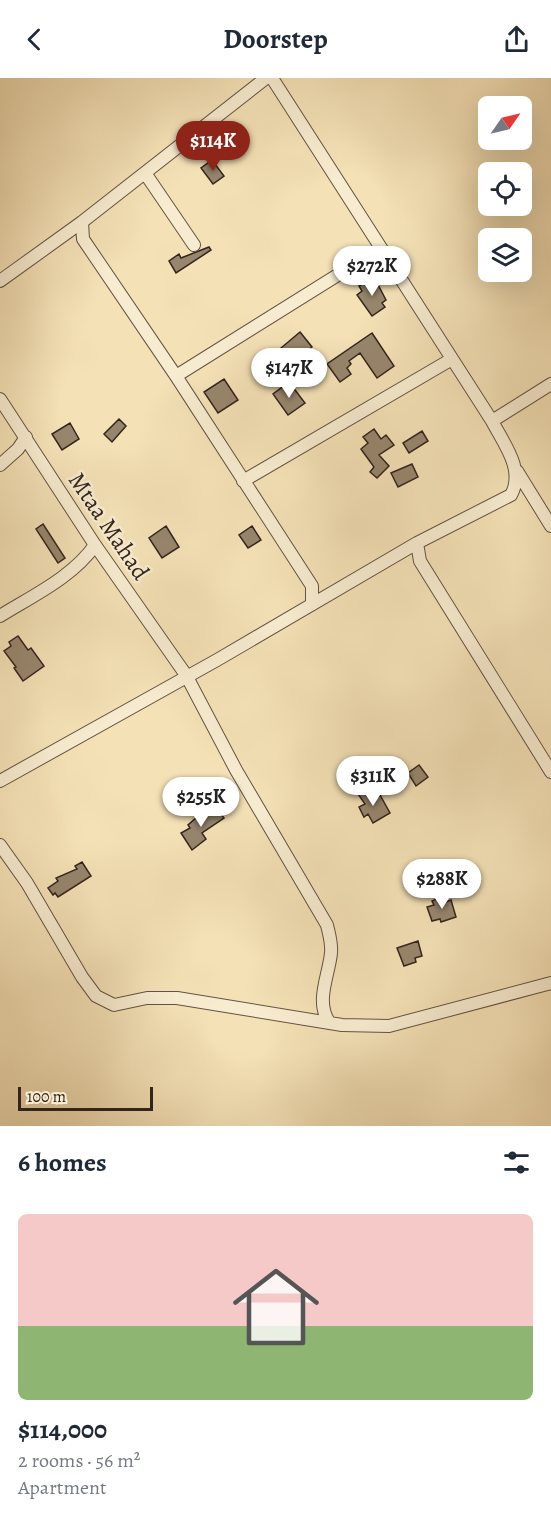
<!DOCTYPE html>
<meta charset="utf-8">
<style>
body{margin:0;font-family:Alegreya,serif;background:#f2f2f3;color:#1f2937;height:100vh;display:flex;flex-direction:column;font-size:22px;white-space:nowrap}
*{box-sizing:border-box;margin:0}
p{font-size:20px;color:#747a83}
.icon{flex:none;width:33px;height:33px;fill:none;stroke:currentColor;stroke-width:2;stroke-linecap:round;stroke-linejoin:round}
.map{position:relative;height:1048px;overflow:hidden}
.panel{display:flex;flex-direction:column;background:#fff;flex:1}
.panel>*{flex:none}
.needle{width:39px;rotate:56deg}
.fabs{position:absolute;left:478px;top:18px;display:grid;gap:12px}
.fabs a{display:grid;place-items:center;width:54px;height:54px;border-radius:9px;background:#fff;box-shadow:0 6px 24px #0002;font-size:30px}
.scale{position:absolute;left:18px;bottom:15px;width:135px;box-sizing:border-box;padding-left:6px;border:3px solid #33241e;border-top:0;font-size:16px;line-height:21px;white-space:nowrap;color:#33241e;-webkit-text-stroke:4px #f8ecd0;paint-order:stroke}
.price{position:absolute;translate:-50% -51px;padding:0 14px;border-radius:21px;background:#fff;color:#222;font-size:20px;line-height:39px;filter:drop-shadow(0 2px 3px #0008)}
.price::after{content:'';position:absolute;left:50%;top:36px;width:18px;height:14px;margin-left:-9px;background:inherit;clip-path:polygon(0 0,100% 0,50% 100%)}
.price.current{background:#8f2418;color:#fff}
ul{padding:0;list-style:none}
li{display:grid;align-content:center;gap:12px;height:318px;padding:0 18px}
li+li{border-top:2px solid #e0e1e3}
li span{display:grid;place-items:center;height:186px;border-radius:9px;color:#555}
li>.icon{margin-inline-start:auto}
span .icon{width:108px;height:108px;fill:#fffc;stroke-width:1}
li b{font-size:26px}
h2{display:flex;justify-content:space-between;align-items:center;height:72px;padding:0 18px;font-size:26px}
header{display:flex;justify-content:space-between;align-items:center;height:78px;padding:0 18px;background:#fff;font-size:27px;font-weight:600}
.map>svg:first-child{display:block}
</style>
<header><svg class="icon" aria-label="back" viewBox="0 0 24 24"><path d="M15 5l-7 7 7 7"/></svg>Doorstep<svg class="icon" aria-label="share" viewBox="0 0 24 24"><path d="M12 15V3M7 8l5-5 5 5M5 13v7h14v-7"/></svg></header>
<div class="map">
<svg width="551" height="1048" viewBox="0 0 551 1048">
<rect width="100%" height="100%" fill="#f4e1b6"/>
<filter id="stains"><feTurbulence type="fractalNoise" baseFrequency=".00333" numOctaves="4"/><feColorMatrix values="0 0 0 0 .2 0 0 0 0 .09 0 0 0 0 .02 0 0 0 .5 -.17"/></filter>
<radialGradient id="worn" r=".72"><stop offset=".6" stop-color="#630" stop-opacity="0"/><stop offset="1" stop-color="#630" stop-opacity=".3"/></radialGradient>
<path fill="#97866d" stroke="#33241e" stroke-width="1.5" d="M212 82 224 98 213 106 201 90Z
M209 169 211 172 176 195 169 183 179 176 181 180Z
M374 199 386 222 382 225 385 229 372 238 357 217 362 213 359 208Z
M300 254 312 269 293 284 281 270Z
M372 255 394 288 377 300 360 275 349 283 351 286 347 290 351 296 340 304 327 286Z
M224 301 238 322 218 335 204 314Z
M289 304 305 325 288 337 273 316Z
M119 341 126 348 112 364 104 356Z
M70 345 79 361 62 372 52 356Z
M374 351 381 361 386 357 394 367 379 377 389 388 377 400 370 394 374 389 361 371 368 365 363 359Z
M422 353 428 363 409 375 403 365Z
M412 386 418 399 398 409 391 395Z
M43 446 65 480 58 485 36 451Z
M166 448 179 469 162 480 149 460Z
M252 448 261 462 248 470 239 457Z
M18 558 28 572 31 570 44 588 23 603 14 590 16 589 4 573 11 568 9 564Z
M419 687 428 699 416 708 408 695Z
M365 711 373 721 380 717 390 735 373 745 368 736 364 739 359 729 365 726 358 716Z
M217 731 224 740 202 755 206 761 192 772 181 755 190 750 188 747 205 732 209 737Z
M82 784 91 798 58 819 55 815 53 817 48 810 58 803 56 800 77 791 75 788Z
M441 819 443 825 451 822 456 839 441 844 440 841 432 843 427 829 434 827 432 823Z
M418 863 422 878 415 880 416 884 404 888 397 870Z"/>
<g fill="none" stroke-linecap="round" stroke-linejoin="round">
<defs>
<path id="minor" d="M145 95 194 167
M82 144 83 161 176 298 312 508V526
M0 203 82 144 266 0
M176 298 381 170
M0 321 95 467 186 597 236 692 327 847C329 856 332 865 331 875 329 897 315 923 329 944
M492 343 551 306
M0 387 18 371 26 359
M517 393 551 448
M243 403 452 281
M417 465 420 483 551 694
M0 538C32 518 73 499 95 467
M0 703 217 582 417 465 511 417C525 392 504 366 492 343L272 0
M0 767 27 805 82 899 96 918 114 927 147 920H177L342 947 389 948 551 905"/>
</defs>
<use href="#minor" stroke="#635344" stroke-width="14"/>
<use href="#minor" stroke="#f8ecd0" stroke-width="12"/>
</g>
<g text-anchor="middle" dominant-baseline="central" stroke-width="5" stroke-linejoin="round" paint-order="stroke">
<g font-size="24" fill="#33241e" stroke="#f8ecd0">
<text transform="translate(109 448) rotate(56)">Mtaa Mahad</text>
</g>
</g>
<rect width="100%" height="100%" filter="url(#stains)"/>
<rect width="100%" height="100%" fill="url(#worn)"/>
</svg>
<div class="fabs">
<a><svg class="needle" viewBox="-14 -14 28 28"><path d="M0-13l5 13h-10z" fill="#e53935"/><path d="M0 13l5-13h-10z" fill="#747a83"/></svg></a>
<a><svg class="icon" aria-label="locate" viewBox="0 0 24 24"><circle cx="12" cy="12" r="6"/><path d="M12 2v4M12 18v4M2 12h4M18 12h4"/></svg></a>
<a><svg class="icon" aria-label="layers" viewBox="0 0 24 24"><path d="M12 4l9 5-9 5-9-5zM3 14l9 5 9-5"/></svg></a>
</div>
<div class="scale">100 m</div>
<b class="price current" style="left:213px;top:94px">$114K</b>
<b class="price" style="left:372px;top:219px">$272K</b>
<b class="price" style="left:289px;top:321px">$147K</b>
<b class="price" style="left:373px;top:729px">$311K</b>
<b class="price" style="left:201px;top:750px">$255K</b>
<b class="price" style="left:442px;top:832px">$288K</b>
</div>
<section class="panel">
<h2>6 homes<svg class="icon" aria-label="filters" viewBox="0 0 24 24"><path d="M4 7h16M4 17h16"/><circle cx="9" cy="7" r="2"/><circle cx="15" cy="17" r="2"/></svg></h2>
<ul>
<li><span style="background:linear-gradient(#f6c9c9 60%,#8fb573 0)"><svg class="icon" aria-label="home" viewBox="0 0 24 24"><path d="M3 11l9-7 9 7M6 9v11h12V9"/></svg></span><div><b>$114,000</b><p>2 rooms · 56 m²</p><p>Apartment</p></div></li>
</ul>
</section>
